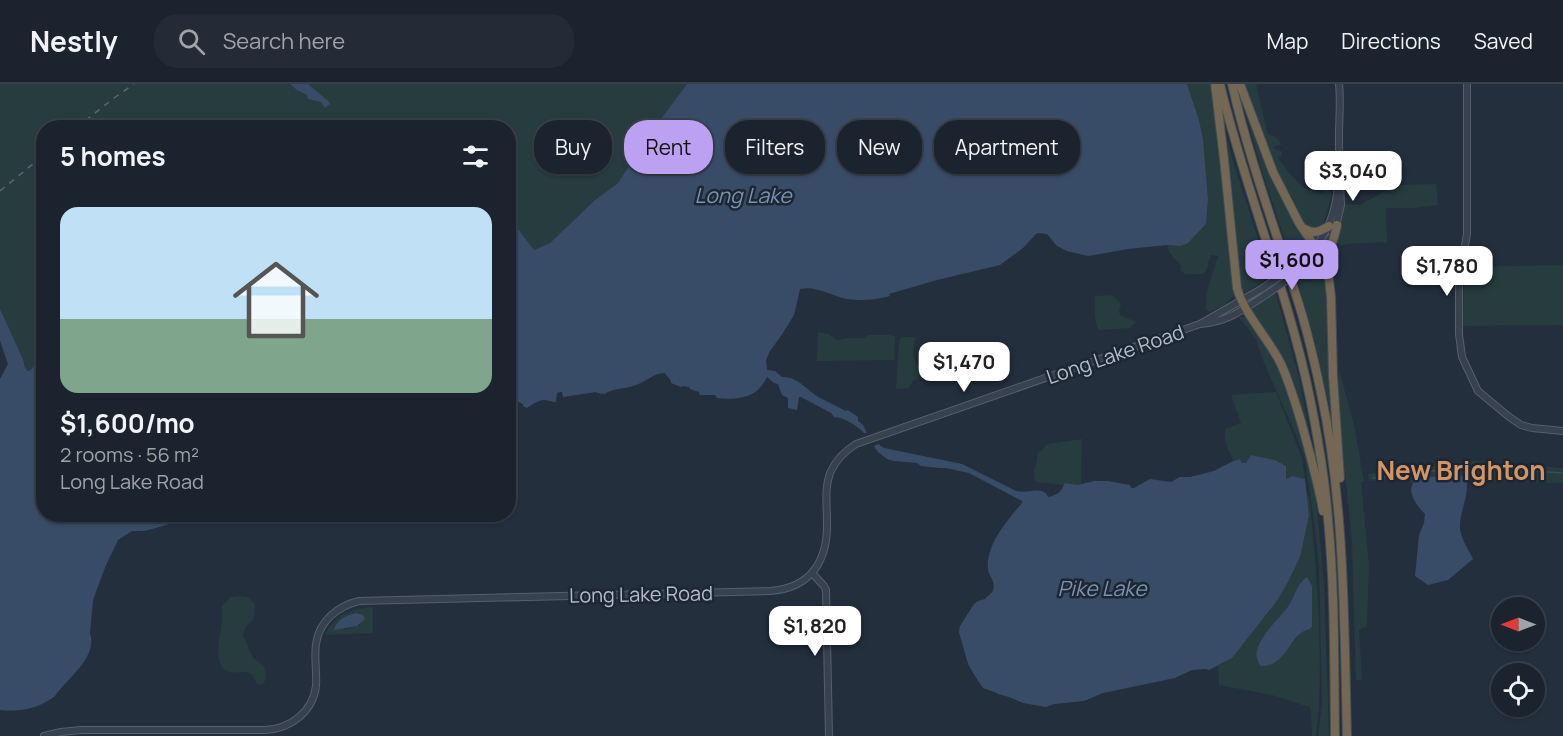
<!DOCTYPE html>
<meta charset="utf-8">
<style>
body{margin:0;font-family:Manrope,sans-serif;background:#242b36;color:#f1f3f6;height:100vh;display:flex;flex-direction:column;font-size:22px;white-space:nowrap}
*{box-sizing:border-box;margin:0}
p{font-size:20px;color:#a0a4aa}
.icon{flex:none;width:33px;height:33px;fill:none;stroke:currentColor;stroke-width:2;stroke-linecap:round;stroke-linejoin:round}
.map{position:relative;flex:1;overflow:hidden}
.panel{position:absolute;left:36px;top:36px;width:480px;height:402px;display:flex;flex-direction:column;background:#1b232e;border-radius:24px;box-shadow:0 2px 4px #0004,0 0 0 2px #39404a}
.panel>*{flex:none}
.guide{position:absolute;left:534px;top:36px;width:570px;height:54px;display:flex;gap:12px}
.needle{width:39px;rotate:270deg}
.tools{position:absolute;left:1491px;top:513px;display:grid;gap:12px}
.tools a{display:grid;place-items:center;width:54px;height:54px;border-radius:50%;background:#1b232e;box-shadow:0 2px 4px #0004,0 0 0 2px #39404a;font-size:30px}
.price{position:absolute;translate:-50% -51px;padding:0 14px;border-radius:12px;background:#fff;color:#222;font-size:20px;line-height:39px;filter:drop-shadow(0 2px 3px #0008)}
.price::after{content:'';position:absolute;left:50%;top:36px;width:18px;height:14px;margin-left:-9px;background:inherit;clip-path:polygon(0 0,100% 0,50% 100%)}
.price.selected{background:#bca0f2;color:#111}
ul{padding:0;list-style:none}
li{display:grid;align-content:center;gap:12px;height:318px;padding:0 24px}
li span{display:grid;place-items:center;height:186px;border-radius:18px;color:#555}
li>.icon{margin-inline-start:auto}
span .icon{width:108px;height:108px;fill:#fffc;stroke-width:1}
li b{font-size:26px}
h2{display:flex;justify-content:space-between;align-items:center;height:72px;padding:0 24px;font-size:26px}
.pill{padding:0 21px;border-radius:24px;background:#1b232e;box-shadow:0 2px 4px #0004,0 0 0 2px #39404a;font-size:21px;line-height:54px}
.pill.selected{background:#bca0f2;color:#111}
header{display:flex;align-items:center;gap:36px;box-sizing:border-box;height:84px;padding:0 30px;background:#1b232e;border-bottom:2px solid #39404a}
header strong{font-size:28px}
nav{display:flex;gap:33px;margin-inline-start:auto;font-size:21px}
.search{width:420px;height:54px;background:#242b36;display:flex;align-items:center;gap:15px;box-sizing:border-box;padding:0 21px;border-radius:24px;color:#a0a4aa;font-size:22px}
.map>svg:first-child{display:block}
</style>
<header>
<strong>Nestly</strong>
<div class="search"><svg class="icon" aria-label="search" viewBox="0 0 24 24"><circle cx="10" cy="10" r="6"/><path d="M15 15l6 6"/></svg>Search here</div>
<nav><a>Map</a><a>Directions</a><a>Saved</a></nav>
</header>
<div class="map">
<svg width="1563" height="652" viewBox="0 0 1563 652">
<rect width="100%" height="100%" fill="#242f3e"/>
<path fill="#263c3f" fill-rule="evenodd" d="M0 0H687L647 54 618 99 595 116 550 159 534 166 509 133 508 44H44L43 284 33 283 32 285 28 287 25 284 23 275 0 225Z
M1187 0H1211L1223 89 1224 122 1227 140 1231 192 1235 211 1234 213H1232L1225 221 1209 228 1206 225C1205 206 1213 190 1218 172L1211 171 1206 187 1203 190H1185L1180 186 1181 182 1169 168 1167 161 1181 162 1188 159 1206 140 1208 115 1203 55 1199 36Z
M1242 0H1256L1267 47 1268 50C1275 53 1278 53 1281 61L1275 62 1274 64C1277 67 1282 65 1282 71L1278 74C1291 91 1299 106 1322 109L1324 104H1327L1332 109 1324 138 1318 144 1308 145C1299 133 1296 113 1284 104Z
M1248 31 1309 160 1307 167 1292 177 1263 90 1246 32Z
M1222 37 1235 84 1270 192 1245 209H1241Z
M1436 100 1438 121 1412 124H1386L1387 158 1347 160 1340 162 1335 156 1344 120 1360 121 1396 101Z
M1316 178 1320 180 1324 191 1328 214 1332 335 1316 262 1297 194Z
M1563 181V241L1463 242 1464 193 1465 183Z
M1275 207 1299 294 1313 367 1300 325 1252 227 1253 223Z
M1112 211 1121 220 1119 227 1120 231 1136 238 1130 244 1099 246C1093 236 1095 224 1095 212Z
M1239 233H1245L1249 235 1256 244 1269 269 1279 283 1284 296 1307 371 1315 407 1324 497 1329 652H1318L1322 619 1319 481 1314 437 1305 375 1296 351 1264 279 1256 255Z
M818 248 829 250 837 256 849 254H864L868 251H890L895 253 894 276 817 277Z
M902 253H915L913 269 916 280 924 285 925 294 914 296 909 304 896 305 899 257Z
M1339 286 1354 341 1364 398H1361L1369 481 1367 542 1359 546 1362 596H1356L1352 458 1338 321Z
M1276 308 1302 374 1305 395 1293 392 1286 395V382L1275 376 1251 371 1247 379H1242L1240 375 1233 377 1230 368 1228 366 1225 354V345L1241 339 1231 311Z
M1082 355 1081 400 1078 401 1066 399 1065 401 1036 398C1031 388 1037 382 1037 372L1038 369 1048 360Z
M1475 377 1563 384V399L1467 397 1466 393C1452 389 1423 391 1412 401L1410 393 1369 397 1368 390 1446 381 1447 379Z
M1307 412H1309C1314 455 1317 498 1319 541 1320 578 1321 615 1316 652H1312L1311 627 1309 623 1272 611 1219 601 1218 582 1232 574 1249 551 1309 431ZM1302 496C1306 511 1316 531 1310 545L1302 548 1293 558 1257 578V567L1259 559 1290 520Z
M239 512 248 513 255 520 254 535 246 542 243 551 253 574 264 582 266 594 264 599 258 601C256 598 255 595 253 592 248 585 238 590 231 588 210 585 221 550 222 537 222 532 221 527 222 522L231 513Z
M373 523V549L325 551C336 529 350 525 373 523ZM356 529 361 531 360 541 345 545 338 538 349 531Z"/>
<path fill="#394c67" d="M290 0H308L328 17 330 20 325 24 321 18 308 15 307 11 297 6Z
M687 0H1187L1199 36 1203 55 1208 115 1206 140 1188 159 1181 162 1167 161 1128 165 1088 172 1067 167 1057 162 1047 150 1037 149 1023 164 1000 181 937 196 889 210 890 212C876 216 860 217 847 215 832 212 815 201 800 205L794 231 783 249 770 267 766 276 767 286 775 287 782 293C797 292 808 307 820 314 829 318 837 323 846 327L848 326 858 333V337L863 341 867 349H864C858 342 843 333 834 333L831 329 801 313H799L797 326 788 324V314L782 311 778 300 774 299 767 293C757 315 739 316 717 314L715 311H700L699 308 690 305 689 303 683 302 681 303 671 299V297L665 289C653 289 645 299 633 302 623 305 613 304 605 310L597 309 596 308 563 313 562 308H560L557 309 556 318C551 318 548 316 543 316 537 317 531 321 527 324L523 322V320L509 313V133L534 166 550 159 595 116 618 99 647 54Z
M0 225 23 275 25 284 28 287 32 285 33 283 43 284 44 430 197 431 156 444 144 447H132L118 456 106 481 93 516 90 549C98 574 67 594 55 612 38 625 21 628 0 626V295L8 280 0 257Z
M878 360 884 364 962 380 1016 407C1027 410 1035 403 1046 409L1048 413C1058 411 1061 408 1065 399L1078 401 1094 397H1108L1130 401 1131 404H1134L1150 395 1171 398 1180 393H1190L1214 387 1233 377 1240 375 1242 379H1246L1251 371 1275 376 1286 382V395L1293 392 1305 395 1309 431 1300 473 1288 498 1276 518 1232 574 1209 586 1205 585 1192 586 1175 594 1103 609 1084 617 1054 620 1046 623 1023 619 1009 613 998 610 997 609 983 604 975 592 968 580 959 548 960 542 974 520 978 517 985 515 993 507C996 495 989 494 988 485 986 460 1007 437 1022 419V417L969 389 946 384H940L921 382 917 379 894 377 887 375 878 368 874 362Z
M1447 391H1459L1466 393C1470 409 1461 424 1460 440 1459 453 1468 464 1473 475L1448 496 1428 501 1415 492 1419 451 1424 439 1425 430C1418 423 1403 405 1417 396 1425 392 1438 393 1447 391Z
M1307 493 1312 502V542L1310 545C1289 549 1287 583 1261 582 1244 564 1280 535 1289 521 1295 512 1297 499 1307 493Z
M356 529 363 531 365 535 357 542 334 546C336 536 347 531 356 529Z"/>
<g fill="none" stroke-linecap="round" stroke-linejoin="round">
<path stroke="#394c67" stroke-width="1.5" d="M1373 394 1466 383 1563 389"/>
<defs>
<path id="minor" d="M1467 0V150L1459 194V250L1462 273 1478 307 1508 332 1521 341 1532 344 1563 347
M1336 142 1341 121 1340 99
M1306 173C1342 138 1339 98 1339 51 1339 34 1341 17 1339 0
M1305 184 1320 170 1330 154
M1200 240 1263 204
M812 489 824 502 826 506 829 652
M44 652 61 648 81 646H265C290 645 313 628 316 602 317 588 314 574 316 560 319 537 338 522 359 517L770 507C811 504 828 477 827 438 827 421 824 403 831 387 836 376 845 367 856 360L1200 240C1228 238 1244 225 1267 210"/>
<path id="highway" d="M1215 0 1224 75 1237 204C1244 230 1269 255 1281 280 1290 300 1296 321 1302 341 1310 370 1318 398 1323 427
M1220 0C1245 106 1288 207 1310 314 1318 354 1325 394 1328 435 1335 507 1334 580 1335 652
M1232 0C1248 71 1273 139 1295 208 1306 241 1314 275 1321 309 1345 421 1344 538 1347 652
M1240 0 1273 88 1299 139 1320 170 1329 195 1331 213 1333 292 1340 394
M1305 145C1314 151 1321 147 1329 142
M1328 183C1326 168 1335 156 1337 141"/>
</defs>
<use href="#minor" stroke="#565f6c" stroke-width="8"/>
<use href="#highway" stroke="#434c59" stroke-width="10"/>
<use href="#minor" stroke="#38414e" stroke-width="6"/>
<use href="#highway" stroke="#746855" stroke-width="8"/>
<path stroke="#5a6575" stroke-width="1.5" stroke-dasharray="6 6" stroke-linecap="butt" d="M76 44 114 14 134 0
M0 107 44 71"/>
<defs>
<path id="minor-bridge" d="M1263 204 1306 173
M1267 210 1305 184"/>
</defs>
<use href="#minor-bridge" stroke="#565f6c" stroke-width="8" stroke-linecap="butt"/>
<use href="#minor-bridge" stroke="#38414e" stroke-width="6"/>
</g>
<g text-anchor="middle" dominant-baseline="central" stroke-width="5" stroke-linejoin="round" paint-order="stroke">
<g font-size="20" fill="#b4bcc9" stroke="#1d2633">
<text transform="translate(1115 270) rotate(-19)">Long Lake Road</text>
<text transform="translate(641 510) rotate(-1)">Long Lake Road</text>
</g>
<g font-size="21" font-style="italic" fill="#7c92b1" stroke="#1d2633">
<text x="743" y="111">Long Lake</text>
<text x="1102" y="504">Pike Lake</text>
</g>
<g font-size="26" font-weight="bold" fill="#d59563" stroke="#1d2633">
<text x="1461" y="386">New Brighton</text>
</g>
</g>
</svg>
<div class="tools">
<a><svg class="needle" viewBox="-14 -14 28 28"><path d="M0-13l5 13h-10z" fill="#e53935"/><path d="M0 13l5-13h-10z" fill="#a0a4aa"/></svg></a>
<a><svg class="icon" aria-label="locate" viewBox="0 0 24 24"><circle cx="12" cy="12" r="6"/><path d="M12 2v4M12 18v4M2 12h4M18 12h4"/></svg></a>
</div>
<b class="price" style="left:1353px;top:118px">$3,040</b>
<b class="price selected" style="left:1292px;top:207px">$1,600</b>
<b class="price" style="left:1447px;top:213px">$1,780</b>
<b class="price" style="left:964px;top:309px">$1,470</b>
<b class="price" style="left:815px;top:573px">$1,820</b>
<div class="guide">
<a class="pill">Buy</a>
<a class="pill selected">Rent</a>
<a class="pill">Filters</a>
<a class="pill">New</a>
<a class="pill">Apartment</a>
</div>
<section class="panel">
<h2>5 homes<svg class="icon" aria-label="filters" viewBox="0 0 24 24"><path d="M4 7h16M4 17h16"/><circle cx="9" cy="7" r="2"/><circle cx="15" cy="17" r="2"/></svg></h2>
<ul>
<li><span style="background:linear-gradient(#bfe0f5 60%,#7fa58c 0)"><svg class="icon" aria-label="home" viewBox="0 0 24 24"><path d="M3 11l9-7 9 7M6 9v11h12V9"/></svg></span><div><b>$1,600/mo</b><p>2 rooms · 56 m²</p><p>Long Lake Road</p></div></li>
</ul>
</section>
</div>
